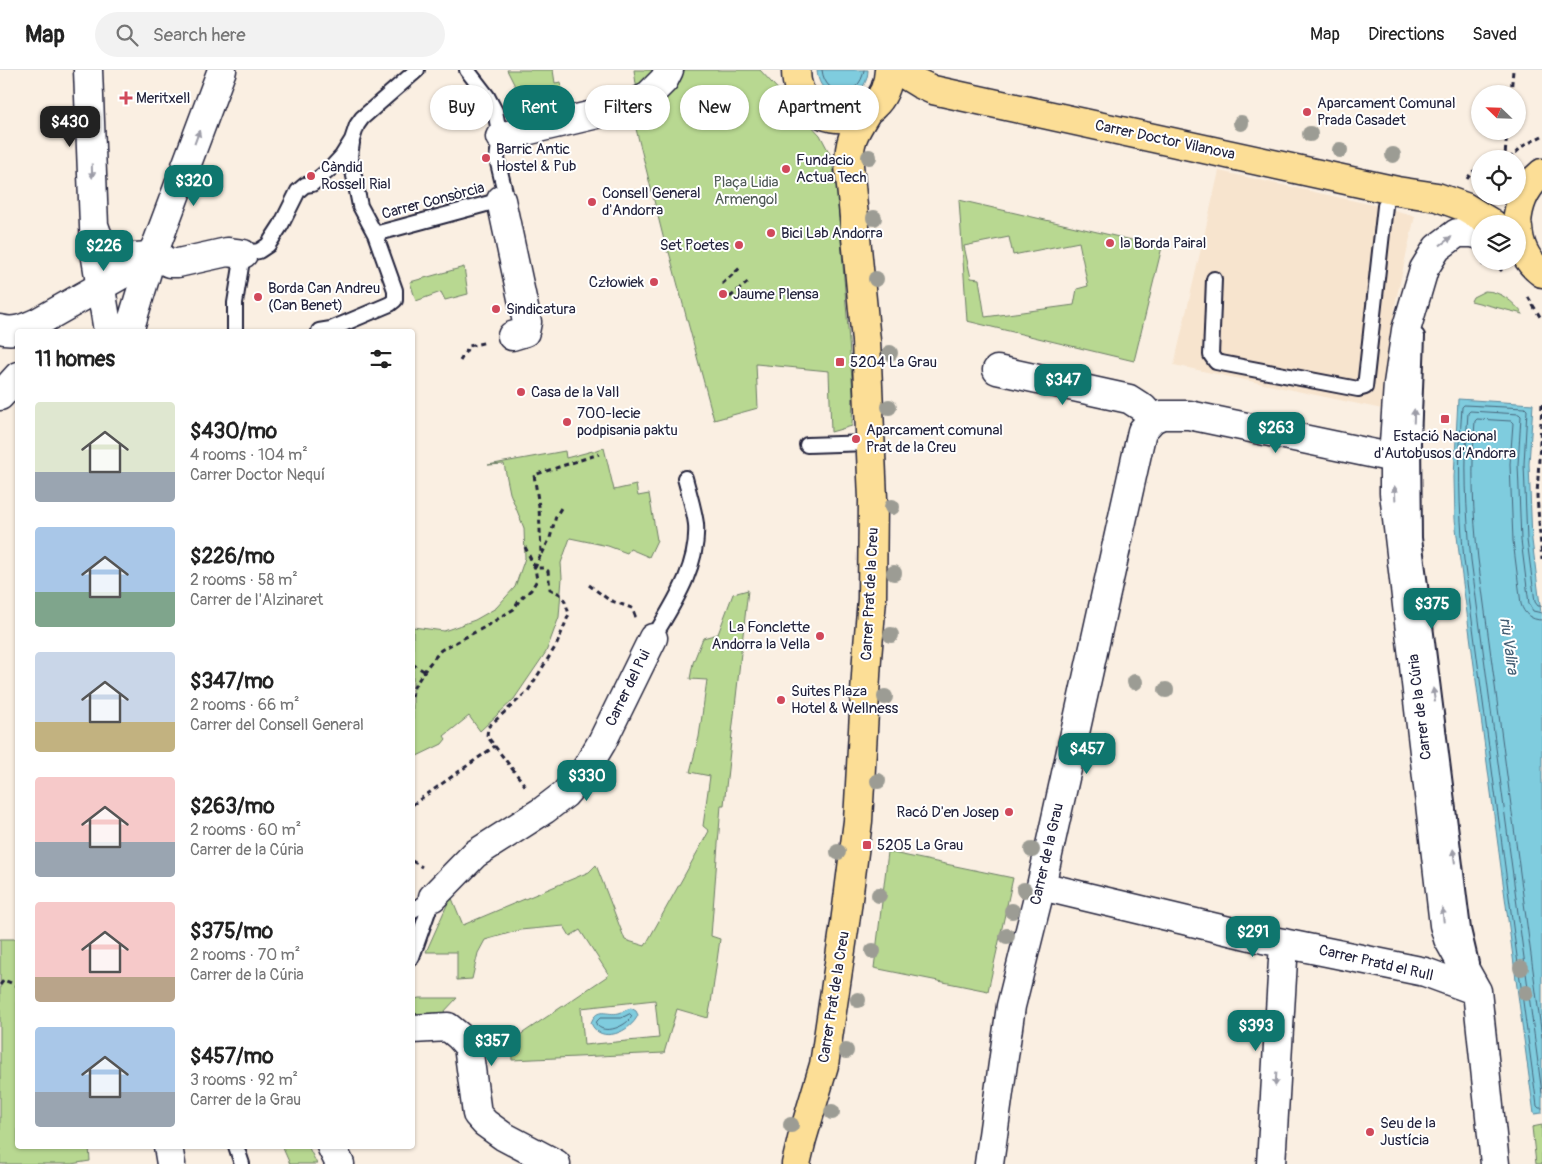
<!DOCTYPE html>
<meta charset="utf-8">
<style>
body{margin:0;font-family:Pangolin,sans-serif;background:#f2f2f2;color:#222;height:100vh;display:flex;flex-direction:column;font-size:19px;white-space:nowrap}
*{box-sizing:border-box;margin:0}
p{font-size:16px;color:#767676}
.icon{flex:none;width:28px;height:28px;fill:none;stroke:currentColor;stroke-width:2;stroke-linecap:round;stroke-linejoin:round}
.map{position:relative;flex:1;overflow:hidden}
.drawer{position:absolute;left:15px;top:259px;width:400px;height:820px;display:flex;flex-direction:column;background:#fff;border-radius:5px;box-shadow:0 1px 4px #0004}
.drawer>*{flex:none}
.top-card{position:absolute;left:430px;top:15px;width:475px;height:45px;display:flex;gap:10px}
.needle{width:32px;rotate:293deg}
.tools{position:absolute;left:1471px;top:15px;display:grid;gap:10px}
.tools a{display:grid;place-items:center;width:55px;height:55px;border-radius:50%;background:#fff;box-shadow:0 1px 4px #0004;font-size:25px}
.price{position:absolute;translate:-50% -42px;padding:0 11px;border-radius:10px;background:#0f766e;color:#fff;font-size:16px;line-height:32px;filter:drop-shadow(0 1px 2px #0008)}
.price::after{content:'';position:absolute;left:50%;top:30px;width:15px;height:11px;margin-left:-8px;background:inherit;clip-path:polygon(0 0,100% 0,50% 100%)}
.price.selected{background:#222;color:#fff}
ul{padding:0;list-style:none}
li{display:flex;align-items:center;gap:15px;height:125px;padding:0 20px}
li span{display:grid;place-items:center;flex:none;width:140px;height:100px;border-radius:5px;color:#555}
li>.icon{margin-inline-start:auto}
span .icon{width:60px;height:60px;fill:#fffc;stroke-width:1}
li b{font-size:21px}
h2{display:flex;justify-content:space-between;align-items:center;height:60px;padding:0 20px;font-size:21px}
.pill{padding:0 18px;border-radius:22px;background:#fff;box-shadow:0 1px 4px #0004;font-size:18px;line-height:45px}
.pill.selected{background:#0f766e;color:#fff}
header{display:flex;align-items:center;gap:30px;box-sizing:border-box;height:70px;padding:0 25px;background:#fff;border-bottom:1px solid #e0e0e0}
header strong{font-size:24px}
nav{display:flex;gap:28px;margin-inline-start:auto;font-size:18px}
.search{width:350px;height:45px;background:#f2f2f2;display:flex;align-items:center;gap:12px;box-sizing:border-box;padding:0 18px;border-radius:28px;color:#767676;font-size:19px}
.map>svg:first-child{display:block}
</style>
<header>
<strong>Map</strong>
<div class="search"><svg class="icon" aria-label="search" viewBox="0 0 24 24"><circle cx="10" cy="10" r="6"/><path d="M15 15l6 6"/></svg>Search here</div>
<nav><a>Map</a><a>Directions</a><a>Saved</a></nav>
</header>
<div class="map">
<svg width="1542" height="1094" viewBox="0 0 1542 1094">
<rect width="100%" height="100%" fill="#faefe2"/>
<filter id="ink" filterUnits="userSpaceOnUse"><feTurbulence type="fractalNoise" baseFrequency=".02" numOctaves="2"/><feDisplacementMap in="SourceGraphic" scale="10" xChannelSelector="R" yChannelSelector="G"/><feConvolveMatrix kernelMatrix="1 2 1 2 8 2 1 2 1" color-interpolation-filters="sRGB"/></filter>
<g filter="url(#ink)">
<path fill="#f7e4ce" d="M1219 101 1387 138 1415 146 1396 230 1382 339 1174 295Z"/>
<path fill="#b8d891" stroke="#6d7d66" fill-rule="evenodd" d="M507 0H553L555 13 561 12 564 37 615 31 564 44 559 27 525 36Z
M634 0H760L820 65 831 86 837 120 853 322 852 356 831 362 829 301 756 294 758 338 714 350 669 182H667L632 43 638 28Z
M959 130 1162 177 1134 291 967 251ZM1009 167 1013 185 1079 172 1088 216 1077 219 1074 235 985 247 979 209 971 208 964 176Z
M464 197 468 224 445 230 441 222 416 231 410 212Z
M1485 221C1501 221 1513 232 1523 244L1471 231 1473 227Z
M604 378 614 420 636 415 638 426 649 424 657 470 649 487 630 479 627 483 608 476 570 468 561 493 562 508 559 547 546 582 514 629 480 661 469 646 444 666 446 669 442 674 413 688V557L444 561 475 550 496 538 515 517 525 488 524 458 510 423 504 394 488 395 565 381 566 388Z
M748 520 724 735H721L711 866 720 869 711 933 708 948 677 939 664 983 512 990 511 971 609 905 580 860 570 866 564 856 520 860 485 870 478 883 472 909 457 910V882H426L451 826 463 855 589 802 596 795 625 870 645 876 709 761 703 756 710 706 690 702 699 667 707 610 690 609 693 593 703 568 718 564 733 524ZM655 930 659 968 584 975 581 938Z
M888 782 1013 808 988 921 874 898Z
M0 869H17L18 1076H89L90 1091 71 1094H0Z
M419 928H457L442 944 413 948 412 930Z
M1542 1055V1094H1536L1532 1057Z
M282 1076H308L317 1094H290Z"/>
<path fill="#7fccde" stroke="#5a889d" d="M817 0H868C867 35 819 36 817 0Z
M1458 329 1533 334 1529 394 1532 470 1542 551V1043L1534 1044 1460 491 1455 449 1454 407Z
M631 938 636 941 638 945C631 962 600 975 591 953 597 936 607 946 619 943 623 942 626 939 631 938Z"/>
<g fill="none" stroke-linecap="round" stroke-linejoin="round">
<path stroke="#47667c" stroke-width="1" d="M822 0C825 29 860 29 864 0
M1542 536H1538L1535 532 1527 470 1524 394 1527 340 1525 338 1464 335 1462 337C1458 390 1459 437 1464 490L1537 1036 1539 1038H1542
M1542 543 1533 541 1529 534 1521 470 1518 394 1521 346 1519 344 1470 341 1468 343C1464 392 1466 440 1471 490L1542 1023
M1542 550C1531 550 1524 544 1521 534L1513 471 1510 394 1513 353 1511 351 1477 349 1475 351C1471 397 1473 443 1478 489L1542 967
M630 944 632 946C627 956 604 966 596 954L597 951 600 948H621Z"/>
<defs>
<path id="lane" d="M375 164 501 130 504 127 505 122 497 89 500 67 495 41 487 26 467 0
M1214 209 1211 285 1216 292 1358 319 1365 317 1385 136
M235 261V233L243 184 259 181 268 175 281 155 298 121 305 115 312 114 330 99 342 86 352 70 357 55 362 48 417 0
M319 261 331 259 390 234 395 230V220L375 164 360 136 350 86 352 73
M1417 266 1413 371 1414 468 1463 859 1471 893
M807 375 870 373
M653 568C674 533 699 496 696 454 694 439 689 423 685 408
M412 841 433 827
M412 887 433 827
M236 1076 242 1094"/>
<path id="street" d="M500 67 627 37 647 27 664 10 669 0
M501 130 527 252 525 262 512 266
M1480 165 1472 163H1457L1437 178 1424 199 1406 260 1398 314 1394 373V423L1444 855 1448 869 1477 921 1495 1094
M153 185 170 193H178L227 182 243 184
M0 259C14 263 25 258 38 252L142 193 150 186 157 174
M0 326 18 306
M1153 349 1162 345H1189L1394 388
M1041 816 1263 869 1425 902 1477 921
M433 827 475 784 544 740 565 724 586 699 602 672 653 568
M412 959 448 957 459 966 468 976 477 1044 485 1053 503 1066 556 1094
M168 1076 171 1094
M989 1094 1011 936 1041 816 1142 361 1153 349 1143 338 1129 329 997 300
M1271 1094 1284 873"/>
<path id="secondary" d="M88 0 95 182 108 261
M94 155C103 187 124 190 153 185
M129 261 149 195 222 0
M331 1076 340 1094"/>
<path id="primary" d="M796 0C796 64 886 65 889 0
M897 0 920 14 933 20 1397 121 1437 127 1465 137 1493 154
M796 1094 802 1069 824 995 845 853 858 751 867 588 872 529 873 429 866 271 849 95C849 70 854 63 867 42"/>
<path id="highway" d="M1517 154C1518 133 1526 116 1542 103
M1518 157C1519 175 1527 192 1542 203"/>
</defs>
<use href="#lane" stroke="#22223b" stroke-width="18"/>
<use href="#street" stroke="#22223b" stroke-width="31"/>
<use href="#secondary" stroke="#22223b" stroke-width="31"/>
<use href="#primary" stroke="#22223b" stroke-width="31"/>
<use href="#highway" stroke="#22223b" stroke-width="31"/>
<path stroke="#22223b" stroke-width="3" stroke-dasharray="5 4" stroke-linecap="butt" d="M1511 24 1513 0
M1500 89 1505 86 1507 61
M1509 89 1523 76 1542 66
M1467 109 1472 102 1480 98
M1482 194 1500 199 1502 201
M722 214 740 198
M730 227 748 212
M1528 227 1542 250
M460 291 469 276 487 272
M1542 334 1537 426 1542 490
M525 477 535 498H544L548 501 550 519 560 524 565 531 569 544 557 574 528 621 488 657 487 666 527 718
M542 484 550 468 556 446 561 438
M589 515 609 530 632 538 636 548
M412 594 424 601
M412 627 414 617 427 597 441 580 483 558 514 539 520 529 531 520 537 510 535 498 541 484 539 436 534 405 599 384
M412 735 495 676
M412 791 422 797
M0 915 4 910 18 916"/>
<use href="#lane" stroke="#fff" stroke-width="14"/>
<use href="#street" stroke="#fff" stroke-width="28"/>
<use href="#secondary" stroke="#fff" stroke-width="28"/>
<use href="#primary" stroke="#fcde96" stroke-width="28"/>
<use href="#highway" stroke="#fcde96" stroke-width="28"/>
</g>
<g fill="#9c9c94">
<circle cx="1241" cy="53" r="8"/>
<circle cx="1310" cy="64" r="8"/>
<circle cx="1340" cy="80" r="8"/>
<circle cx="1393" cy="85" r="8"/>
<circle cx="869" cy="87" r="8"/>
<circle cx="874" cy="148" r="8"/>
<circle cx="876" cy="209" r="8"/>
<circle cx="890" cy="283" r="8"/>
<circle cx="889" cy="337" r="8"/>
<circle cx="892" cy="437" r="8"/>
<circle cx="894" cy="503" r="8"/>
<circle cx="891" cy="565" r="8"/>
<circle cx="1135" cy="612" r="8"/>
<circle cx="1166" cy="620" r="8"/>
<circle cx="885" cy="627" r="8"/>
<circle cx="878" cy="711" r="8"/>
<circle cx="1032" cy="780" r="8"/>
<circle cx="838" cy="782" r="8"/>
<circle cx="1024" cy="820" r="8"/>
<circle cx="879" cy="825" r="8"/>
<circle cx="1012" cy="841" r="8"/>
<circle cx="1007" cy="866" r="8"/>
<circle cx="873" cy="881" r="8"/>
<circle cx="1521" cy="898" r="8"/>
<circle cx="1526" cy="923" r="8"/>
<circle cx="858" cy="930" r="8"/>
<circle cx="846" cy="981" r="8"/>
<circle cx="832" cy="1042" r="8"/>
<circle cx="791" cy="1055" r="8"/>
</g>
<defs><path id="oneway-solid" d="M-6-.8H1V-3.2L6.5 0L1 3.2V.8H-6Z" transform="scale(1.25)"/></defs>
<g fill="#9c9ca7">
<use href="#oneway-solid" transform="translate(197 67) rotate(-70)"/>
<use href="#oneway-solid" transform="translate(92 101) rotate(88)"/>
<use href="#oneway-solid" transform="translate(1446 171) rotate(-36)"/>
<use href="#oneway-solid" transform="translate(1414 346) rotate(-88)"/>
<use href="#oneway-solid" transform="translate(1395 423) rotate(-93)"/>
<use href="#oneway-solid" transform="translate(1434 625) rotate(-98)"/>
<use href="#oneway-solid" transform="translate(1454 786) rotate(-97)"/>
<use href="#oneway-solid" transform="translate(1443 845) rotate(-96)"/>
<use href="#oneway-solid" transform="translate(1276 1009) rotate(93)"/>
</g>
</g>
<g fill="#d1495b" stroke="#fff" stroke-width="2">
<path d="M123.5 20.5h5v5h5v5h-5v5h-5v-5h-5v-5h5z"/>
<circle cx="1307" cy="42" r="5"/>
<circle cx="486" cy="88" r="5"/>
<circle cx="786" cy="99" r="5"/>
<circle cx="311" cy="106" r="5"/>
<circle cx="592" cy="132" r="5"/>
<circle cx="771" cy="163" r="5"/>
<circle cx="1110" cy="173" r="5"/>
<circle cx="739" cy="175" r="5"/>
<circle cx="654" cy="212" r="5"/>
<circle cx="723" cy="224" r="5"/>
<circle cx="258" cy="227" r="5"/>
<circle cx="496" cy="239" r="5"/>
<rect x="835" y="287" width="10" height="10" rx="2.5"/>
<circle cx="521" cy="322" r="5"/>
<rect x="1440" y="344" width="10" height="10" rx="2.5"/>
<circle cx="567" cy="352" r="5"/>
<circle cx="856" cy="369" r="5"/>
<circle cx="820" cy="566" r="5"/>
<circle cx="781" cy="630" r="5"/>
<circle cx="1009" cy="742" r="5"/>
<rect x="862" y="770" width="10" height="10" rx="2.5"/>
<circle cx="1370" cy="1062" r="5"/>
</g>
<g text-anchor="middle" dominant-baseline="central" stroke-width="4" stroke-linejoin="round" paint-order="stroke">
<g font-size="15" fill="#22223b" stroke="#fff" text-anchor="start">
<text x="136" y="28">Meritxell</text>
<text x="1317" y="33">Aparcament Comunal<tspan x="1317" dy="17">Prada Casadet</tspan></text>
<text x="496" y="79">Barric Antic<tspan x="496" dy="17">Hostel &amp; Pub</tspan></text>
<text x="796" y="90">Fundacio<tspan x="796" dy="17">Actua Tech</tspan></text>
<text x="321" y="97">Càndid<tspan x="321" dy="17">Rossell Rial</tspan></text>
<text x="602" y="123">Consell General<tspan x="602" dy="17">d'Andorra</tspan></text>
<text x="781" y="163">Bici Lab Andorra</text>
<text x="1120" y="173">la Borda Pairal</text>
<text x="729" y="175" text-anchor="end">Set Poetes</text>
<text x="644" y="212" text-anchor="end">Człowiek</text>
<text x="268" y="218">Borda Can Andreu<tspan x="268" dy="17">(Can Benet)</tspan></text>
<text x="733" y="224">Jaume Plensa</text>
<text x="506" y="239">Sindicatura</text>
<text x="850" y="292">5204 La Grau</text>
<text x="531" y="322">Casa de la Vall</text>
<text x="577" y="343">700-lecie<tspan x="577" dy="17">podpisania paktu</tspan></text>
<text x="866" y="360">Aparcament comunal<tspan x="866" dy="17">Prat de la Creu</tspan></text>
<text x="1445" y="366" text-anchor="middle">Estació Nacional<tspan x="1445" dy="17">d'Autobusos d'Andorra</tspan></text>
<text x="810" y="557" text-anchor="end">La Fonclette<tspan x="810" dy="17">Andorra la Vella</tspan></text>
<text x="791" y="621">Suites Plaza<tspan x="791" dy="17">Hotel &amp; Wellness</tspan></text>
<text x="999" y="742" text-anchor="end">Racó D'en Josep</text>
<text x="877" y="775">5205 La Grau</text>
<text x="1380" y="1053">Seu de la<tspan x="1380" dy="17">Justícia</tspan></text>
</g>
<g font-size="15" fill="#22223b" stroke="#fff">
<text transform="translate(1165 70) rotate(12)">Carrer Doctor Vilanova</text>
<text transform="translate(433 131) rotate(-15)">Carrer Consòrcia</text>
<text transform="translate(870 524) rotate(-87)">Carrer Prat de la Creu</text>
<text transform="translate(628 618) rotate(-64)">Carrer del Pui</text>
<text transform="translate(1420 637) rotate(-97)">Carrer de la Cúria</text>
<text transform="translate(1047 784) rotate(-77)">Carrer de la Grau</text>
<text transform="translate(1376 893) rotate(13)">Carrer Pratd el Rull</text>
<text transform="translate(834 927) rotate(-81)">Carrer Prat de la Creu</text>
</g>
<g font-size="15" fill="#4f5955" stroke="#fff">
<text x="746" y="112">Plaça Lidia<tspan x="746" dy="17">Armengol</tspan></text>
</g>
<g font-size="16" font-style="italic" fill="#435e74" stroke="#fff">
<text transform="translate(1509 576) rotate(82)">riu Valira</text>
</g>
</g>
</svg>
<div class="tools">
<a><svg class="needle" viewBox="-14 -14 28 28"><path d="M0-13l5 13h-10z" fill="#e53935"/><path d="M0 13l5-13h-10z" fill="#767676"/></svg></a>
<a><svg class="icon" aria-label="locate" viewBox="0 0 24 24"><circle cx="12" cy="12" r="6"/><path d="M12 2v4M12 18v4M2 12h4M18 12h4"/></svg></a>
<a><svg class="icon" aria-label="layers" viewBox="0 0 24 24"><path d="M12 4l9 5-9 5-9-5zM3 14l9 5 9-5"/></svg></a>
</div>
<b class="price selected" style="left:70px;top:78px">$430</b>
<b class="price" style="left:194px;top:137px">$320</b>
<b class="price" style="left:104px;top:202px">$226</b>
<b class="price" style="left:1063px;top:336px">$347</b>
<b class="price" style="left:1276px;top:384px">$263</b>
<b class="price" style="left:1432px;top:560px">$375</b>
<b class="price" style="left:1087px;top:705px">$457</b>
<b class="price" style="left:587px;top:732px">$330</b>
<b class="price" style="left:1253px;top:888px">$291</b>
<b class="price" style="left:1256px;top:982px">$393</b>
<b class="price" style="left:492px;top:997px">$357</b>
<div class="top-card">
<a class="pill">Buy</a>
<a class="pill selected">Rent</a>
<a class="pill">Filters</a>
<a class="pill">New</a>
<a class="pill">Apartment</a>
</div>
<section class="drawer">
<h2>11 homes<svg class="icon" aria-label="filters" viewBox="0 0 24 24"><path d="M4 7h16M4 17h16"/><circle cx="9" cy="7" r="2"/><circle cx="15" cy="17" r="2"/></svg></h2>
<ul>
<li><span style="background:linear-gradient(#dfe7d0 70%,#9aa5b1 0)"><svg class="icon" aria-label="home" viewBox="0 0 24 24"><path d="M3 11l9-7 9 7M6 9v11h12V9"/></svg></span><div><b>$430/mo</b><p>4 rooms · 104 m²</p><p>Carrer Doctor Nequí</p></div></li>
<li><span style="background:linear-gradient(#a9c7e8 65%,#7fa58c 0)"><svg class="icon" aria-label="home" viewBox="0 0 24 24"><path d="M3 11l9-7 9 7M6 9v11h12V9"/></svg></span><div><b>$226/mo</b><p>2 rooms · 58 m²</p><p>Carrer de l'Alzinaret</p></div></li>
<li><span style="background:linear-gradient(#c9d6e8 70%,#c2b280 0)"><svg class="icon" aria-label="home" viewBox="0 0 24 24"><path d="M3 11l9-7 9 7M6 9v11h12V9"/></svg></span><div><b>$347/mo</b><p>2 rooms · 66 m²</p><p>Carrer del Consell General</p></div></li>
<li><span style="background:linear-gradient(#f6c9c9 65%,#9aa5b1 0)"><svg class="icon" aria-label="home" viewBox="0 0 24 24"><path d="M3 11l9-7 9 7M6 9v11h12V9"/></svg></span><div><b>$263/mo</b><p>2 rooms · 60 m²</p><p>Carrer de la Cúria</p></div></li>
<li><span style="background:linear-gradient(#f6c9c9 75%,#b9a48a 0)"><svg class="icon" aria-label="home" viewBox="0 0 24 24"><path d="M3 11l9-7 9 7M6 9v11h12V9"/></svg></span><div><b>$375/mo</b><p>2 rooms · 70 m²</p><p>Carrer de la Cúria</p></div></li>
<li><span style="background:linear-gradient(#a9c7e8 65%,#9aa5b1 0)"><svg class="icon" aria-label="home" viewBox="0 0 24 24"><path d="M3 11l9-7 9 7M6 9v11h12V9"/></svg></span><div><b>$457/mo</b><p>3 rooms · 92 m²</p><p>Carrer de la Grau</p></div></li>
</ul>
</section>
</div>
